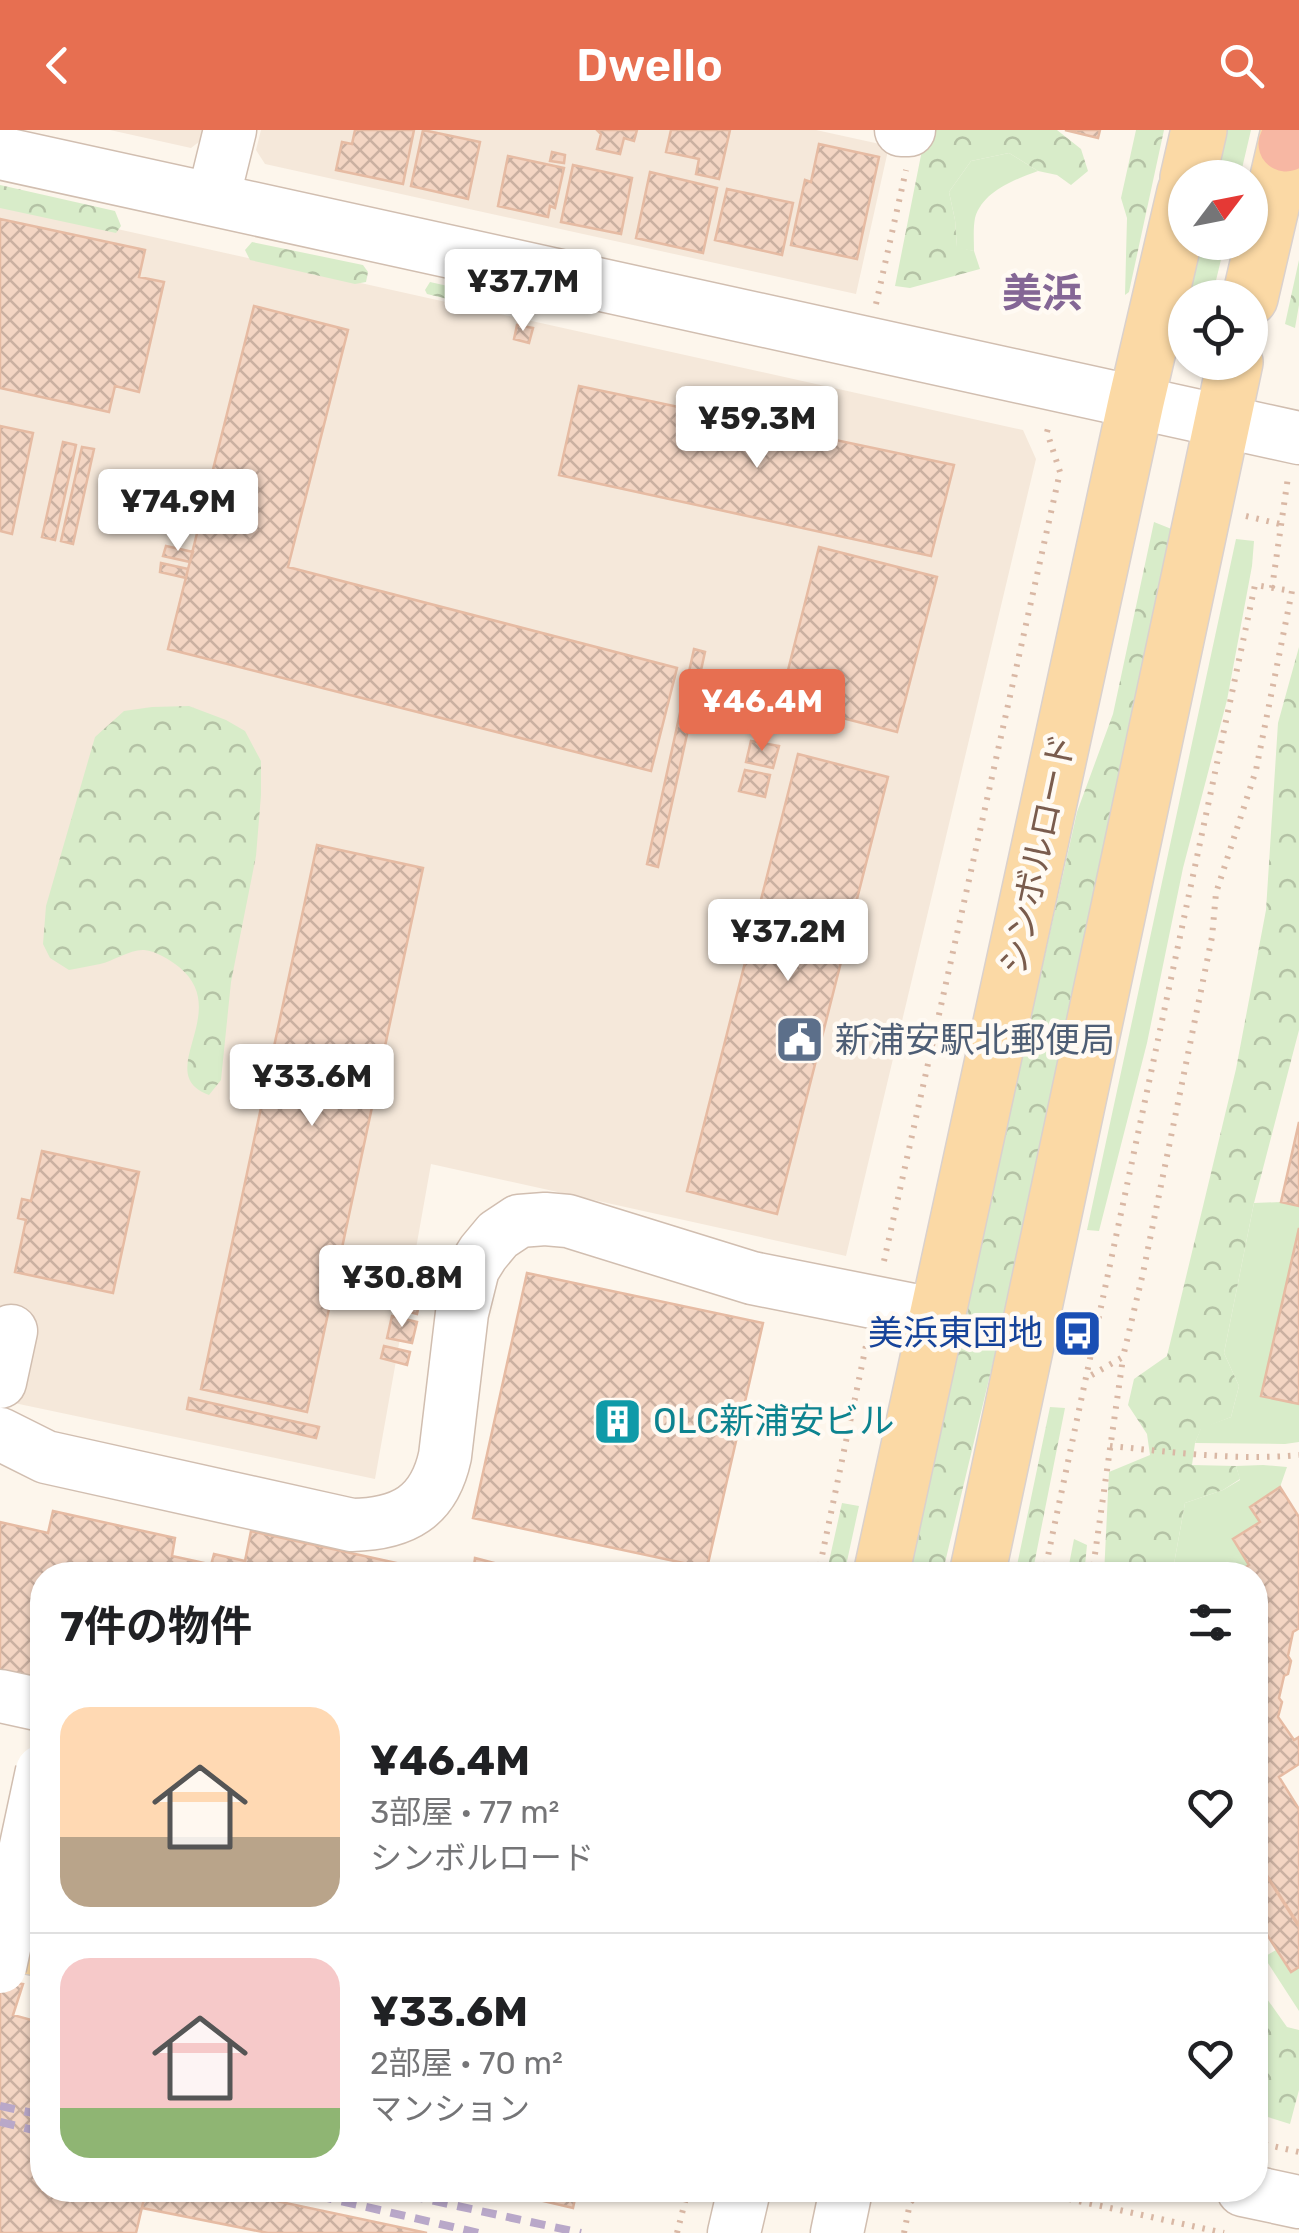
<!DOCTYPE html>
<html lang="ja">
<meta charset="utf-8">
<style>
body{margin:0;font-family:Rubik,"Noto Sans JP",sans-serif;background:#f2f2f2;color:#202124;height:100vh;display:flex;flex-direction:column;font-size:38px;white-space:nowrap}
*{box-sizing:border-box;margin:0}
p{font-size:32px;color:#757577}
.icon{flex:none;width:55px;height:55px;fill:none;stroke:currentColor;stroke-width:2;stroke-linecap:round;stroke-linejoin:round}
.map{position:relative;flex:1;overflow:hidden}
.sheet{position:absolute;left:30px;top:1432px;width:1238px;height:640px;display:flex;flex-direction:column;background:#fff;border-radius:40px;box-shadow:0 2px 8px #0004}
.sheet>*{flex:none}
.needle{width:65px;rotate:58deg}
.buttons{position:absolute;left:1168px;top:30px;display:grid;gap:20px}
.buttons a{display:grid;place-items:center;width:100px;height:100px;border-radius:50%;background:#fff;box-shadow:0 2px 8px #0004;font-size:50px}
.price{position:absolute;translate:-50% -85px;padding:0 22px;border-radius:10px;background:#fff;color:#222;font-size:32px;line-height:65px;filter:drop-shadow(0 2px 5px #0008)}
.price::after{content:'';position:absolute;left:50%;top:60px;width:30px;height:22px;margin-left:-15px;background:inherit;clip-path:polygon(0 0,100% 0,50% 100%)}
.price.on{background:#e76f51;color:#fff}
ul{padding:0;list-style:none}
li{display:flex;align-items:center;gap:30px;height:250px;padding:0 30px}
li+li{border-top:2px solid #e0e0e0}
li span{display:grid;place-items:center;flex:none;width:280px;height:200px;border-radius:30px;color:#555}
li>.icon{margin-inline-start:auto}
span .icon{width:120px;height:120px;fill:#fffc;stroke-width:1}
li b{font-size:42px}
h2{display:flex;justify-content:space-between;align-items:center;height:120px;padding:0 30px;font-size:42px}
header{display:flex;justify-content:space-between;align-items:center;height:130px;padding:0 30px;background:#e76f51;color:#fff;font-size:45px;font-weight:600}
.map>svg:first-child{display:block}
</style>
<header><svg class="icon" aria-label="back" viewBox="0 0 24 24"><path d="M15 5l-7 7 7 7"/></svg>Dwello<svg class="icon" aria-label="search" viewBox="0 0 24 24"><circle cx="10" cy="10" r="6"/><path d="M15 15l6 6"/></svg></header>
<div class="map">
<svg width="1299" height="2103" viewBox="0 0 1299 2103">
<defs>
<pattern id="forest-crowns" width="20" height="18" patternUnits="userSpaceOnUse" patternTransform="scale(2.5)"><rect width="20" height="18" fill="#d8ecc9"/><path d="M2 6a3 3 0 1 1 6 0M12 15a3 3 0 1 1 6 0" fill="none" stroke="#b4c2a5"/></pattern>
<pattern id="building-cross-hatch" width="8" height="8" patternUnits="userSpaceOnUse" patternTransform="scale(2.5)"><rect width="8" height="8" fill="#f3d5c3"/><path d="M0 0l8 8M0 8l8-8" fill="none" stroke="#cab0a1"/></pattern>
</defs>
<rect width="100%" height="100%" fill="#fdf6ec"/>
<path fill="#f5e8da" d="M110 0H206L204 8 191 18Z
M261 0H816L889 16 856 164 265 34 256 20Z
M0 73 1023 300 1036 329 846 1126 431 1034 375 1349 0 1270Z"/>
<path fill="#d8ecc9" d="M1221 0H1251L1240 47 1211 48Z
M1009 23 1038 41C1014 50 983 61 975 88 973 98 974 111 974 121L957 118 955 90 949 62 971 31Z
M1196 113H1225L1212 167 1185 168Z
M1236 409 1254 411 1252 436 1227 570 1183 738 1147 913 1099 1101 1087 1100Z
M1281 1072 1299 1076V1098L1261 1265 1299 1274V1312L1285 1314 1195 1313 1201 1298 1231 1287 1239 1256 1224 1223 1254 1073Z
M1263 1335 1287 1337 1280 1357 1250 1376 1260 1392 1233 1409 1249 1435 1234 1445H1172L1185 1373 1223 1360 1240 1350 1236 1336Z
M1276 1820 1291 1842 1299 1837V1881L1264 1827Z"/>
<path fill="url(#forest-crowns)" d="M926 0H1057L1081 19 1088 41 1071 55 1057 45 1038 41 1009 23 971 31 949 62 955 90 957 117 974 121 980 139 910 158 895 156Z
M1136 0H1164L1129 162 1125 165 1127 88 1121 68Z
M0 55 115 81 121 96 116 103 0 78Z
M252 112 363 135 368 142 366 152 355 154 250 130 245 120Z
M1299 130V175L1295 198 1285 194Z
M430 152 514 171 515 178 510 184 427 164 425 160Z
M1154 392 1179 402 1002 1195 942 1445H910L964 1186 1077 682 1113 584Z
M1299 517V900L1254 1073 1224 1223 1239 1256 1231 1287 1201 1299 1195 1313 1192 1335 1236 1336 1240 1349 1223 1360 1185 1373 1172 1445H1104L1109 1342 1150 1325 1147 1304 1128 1275 1134 1249 1167 1226 1236 939 1266 780 1278 593Z
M189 576 226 590 245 601 261 631V665L256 726 231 852 221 950 209 965C151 944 234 882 179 837 170 830 156 821 144 820 131 819 113 831 100 834 90 836 80 838 69 840L50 828 43 814 46 776 95 607 124 581 152 577Z
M1050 1277 1065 1278 1032 1445H1015Z
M842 1373 859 1376 844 1445H826Z
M1074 1409 1087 1415 1084 1445H1067Z
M1255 1852 1287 1897 1299 1900V1960L1290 1994 1255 1983Z"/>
<path fill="url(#building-cross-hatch)" stroke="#e6bba3" stroke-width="2.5" d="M355 0H414L403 54 336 40 342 12 352 14Z
M423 0 480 12 468 69 411 56Z
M597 0H637L634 11 624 8 620 24 597 19 601 4Z
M671 0H730L719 49 696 44 699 29 666 22Z
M1065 0H1100L1098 8Z
M819 14 879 27 857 129 791 115 805 50 811 52Z
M552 22 565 25 564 33 550 31Z
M508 26 564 38 555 78 550 76 548 87 498 76Z
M573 35 632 48 621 104 561 92Z
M650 42 717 58 703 123 636 108Z
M727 59 793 73 782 125 715 110Z
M0 89 145 120 139 147 164 152 139 262 115 256 109 282 0 258Z
M254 176 348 200 288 437 677 538 651 641 168 519Z
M517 195 533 198 529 213 514 209Z
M579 256 954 335 931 426 559 345Z
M0 296 33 303 12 404 0 401Z
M63 312 76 315 55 410 42 407Z
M82 317 94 319 73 414 61 411Z
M166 416 193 422 190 432 163 426Z
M819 417 937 447 897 602 780 572Z
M161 433 188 439 186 448 160 442Z
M694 519 705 522 658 737 647 734Z
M751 611 779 616 773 638 746 632Z
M798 624 888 647 777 1084 687 1061Z
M745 640 770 645 765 667 739 661Z
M317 715 423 738 307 1282 201 1259Z
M1299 992V1076L1281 1072Z
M42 1021 139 1042 113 1163 15 1142 26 1090 18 1088 22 1069 31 1071Z
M1299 1098V1274L1261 1266Z
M404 1126 429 1131 425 1154 400 1148Z
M527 1143 763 1193 707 1438 473 1388Z
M399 1156 422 1162 417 1184 394 1178Z
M392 1186 417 1192 412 1213 387 1208Z
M384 1216 410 1222 407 1235 381 1228Z
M189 1268 319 1297 316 1308 187 1279Z
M1280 1357 1299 1387V1495L1298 1499 1293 1502 1288 1526 1291 1531 1288 1544 1284 1546 1279 1568 1282 1572 1278 1587 1294 1610 1299 1607V1634L1279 1647 1299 1679V1795L1255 1727V1445H1234L1249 1435 1233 1409 1260 1392 1250 1377Z
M53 1381 175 1408 172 1426 259 1445H42V1560L0 1550V1392L48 1403Z
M251 1401 451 1445H259L211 1435 214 1424 245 1431Z
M475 1428 494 1433 493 1440 474 1436Z
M501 1434 535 1441 534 1445H505L499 1444Z
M1255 1728 1299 1797V1837L1291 1842 1255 1786Z
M0 1851 23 1854 13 1885 42 1893V2060H146L136 2103H0Z
M146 2060H225L427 2103H268L142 2078Z
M497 2060H577L573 2078Z"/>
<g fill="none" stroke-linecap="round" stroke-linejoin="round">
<defs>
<path id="minor" d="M901 0H909
M0 23 1299 308
M213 69 230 0
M0 1252 11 1201
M0 1304 46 1327 352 1395C403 1394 434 1377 445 1326L462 1183 473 1139 483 1123 498 1105 519 1091 545 1089 568 1091 752 1148 938 1185
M0 1566 42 1575
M1243 2060 1299 2072
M734 2103 744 2060
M837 2103 846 2060"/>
<path id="major" d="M1188 48 1199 0
M1250 168 1289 0
M881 1445 1136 272 1185 62
M977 1445 1235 232
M0 1810 42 1819"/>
<path id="highway" d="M1286 14 1293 0"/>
</defs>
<use href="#minor" stroke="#d1beb0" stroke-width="55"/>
<use href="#major" stroke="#dad1cd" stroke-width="58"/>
<use href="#highway" stroke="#dad1cd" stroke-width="58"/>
<path stroke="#d9b8a5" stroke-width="6" stroke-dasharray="2.5 8" stroke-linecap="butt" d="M876 174 906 40
M1246 386 1280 394
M1272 458 1288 347
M884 1131 1060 342 1047 302 1049 295
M1110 1316C1173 1322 1236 1331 1299 1325
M818 1445 867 1211
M1044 1445 1053 1402 1255 455 1292 461 1256 640 1216 763 1212 807 1143 1143 1123 1227 1085 1249
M1092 1445 1123 1228
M1255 2012 1299 2022
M1028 2060 1224 2103
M677 2103 688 2060
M904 2103 910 2073 920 2060"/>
<use href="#minor" stroke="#fff" stroke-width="52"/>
<use href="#major" stroke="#fbd9a5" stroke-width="55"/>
<use href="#highway" stroke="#f7b7a3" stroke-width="55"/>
<path stroke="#b9a8c9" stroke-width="8" stroke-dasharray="15 10" stroke-linecap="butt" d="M0 1976 42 1985
M0 1992 42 2002
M293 2060 479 2103
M384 2060 581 2103"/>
<defs>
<path id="minor-bridge" d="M0 1837 42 1641"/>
</defs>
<use href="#minor-bridge" stroke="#d1beb0" stroke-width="55" stroke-linecap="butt"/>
<use href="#minor-bridge" stroke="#fff" stroke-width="52"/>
</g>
<defs>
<symbol id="civic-square" viewBox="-11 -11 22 22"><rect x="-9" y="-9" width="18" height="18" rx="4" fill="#5c6f8a" stroke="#fffaf3"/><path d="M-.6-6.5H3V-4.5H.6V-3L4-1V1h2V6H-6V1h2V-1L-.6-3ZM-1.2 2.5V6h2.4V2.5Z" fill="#fff"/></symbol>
<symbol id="bus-square" viewBox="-11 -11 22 22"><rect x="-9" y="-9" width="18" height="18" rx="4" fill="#1a4fb4" stroke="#fffaf3"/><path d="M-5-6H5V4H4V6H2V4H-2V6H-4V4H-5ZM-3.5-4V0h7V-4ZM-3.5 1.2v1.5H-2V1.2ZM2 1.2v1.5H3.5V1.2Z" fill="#fff"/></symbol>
<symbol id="building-square" viewBox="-11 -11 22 22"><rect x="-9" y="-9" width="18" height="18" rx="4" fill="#0f9aa8" stroke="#fffaf3"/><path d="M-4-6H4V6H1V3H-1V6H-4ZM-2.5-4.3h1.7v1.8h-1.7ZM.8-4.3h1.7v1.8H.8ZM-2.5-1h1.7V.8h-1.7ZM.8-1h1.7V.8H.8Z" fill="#fff"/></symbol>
</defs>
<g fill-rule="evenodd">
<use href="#civic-square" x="772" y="882" width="55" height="55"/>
<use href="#bus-square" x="1050" y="1176" width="55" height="55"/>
<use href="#building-square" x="590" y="1264" width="55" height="55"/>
</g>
<g text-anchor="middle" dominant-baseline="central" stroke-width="9" stroke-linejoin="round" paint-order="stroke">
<g font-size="35" fill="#7a5c4d" stroke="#fffaf3">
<text transform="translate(1038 724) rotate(-78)">シンボルロード</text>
</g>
<g font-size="35" fill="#4e5e75" stroke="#fffaf3" text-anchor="start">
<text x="835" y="910">新浦安駅北郵便局</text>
</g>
<g font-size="35" fill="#164399" stroke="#fffaf3" text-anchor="end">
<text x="1043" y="1203">美浜東団地</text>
</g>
<g font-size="35" fill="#0d838f" stroke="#fffaf3" text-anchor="start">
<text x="653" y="1291">OLC新浦安ビル</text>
</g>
<g font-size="40" font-weight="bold" fill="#846695" stroke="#fffaf3">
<text x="1042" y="163">美浜</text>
</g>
</g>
</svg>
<div class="buttons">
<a><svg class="needle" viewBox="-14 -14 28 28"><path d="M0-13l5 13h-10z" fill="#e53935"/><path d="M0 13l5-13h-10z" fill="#757577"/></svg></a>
<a><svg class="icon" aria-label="locate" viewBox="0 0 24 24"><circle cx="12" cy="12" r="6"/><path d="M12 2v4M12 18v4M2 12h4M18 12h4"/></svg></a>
</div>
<b class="price" style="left:523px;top:204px">¥37.7M</b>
<b class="price" style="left:757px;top:341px">¥59.3M</b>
<b class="price" style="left:178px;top:424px">¥74.9M</b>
<b class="price on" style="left:762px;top:624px">¥46.4M</b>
<b class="price" style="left:788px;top:854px">¥37.2M</b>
<b class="price" style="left:312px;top:999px">¥33.6M</b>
<b class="price" style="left:402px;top:1200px">¥30.8M</b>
<section class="sheet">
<h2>7件の物件<svg class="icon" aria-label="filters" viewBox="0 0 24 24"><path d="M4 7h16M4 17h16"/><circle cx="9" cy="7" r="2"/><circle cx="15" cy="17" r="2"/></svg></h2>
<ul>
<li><span style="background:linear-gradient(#ffd9b3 65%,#b9a48a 0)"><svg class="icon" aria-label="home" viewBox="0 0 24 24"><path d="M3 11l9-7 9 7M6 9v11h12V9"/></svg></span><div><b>¥46.4M</b><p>3部屋 · 77 m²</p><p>シンボルロード</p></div><svg class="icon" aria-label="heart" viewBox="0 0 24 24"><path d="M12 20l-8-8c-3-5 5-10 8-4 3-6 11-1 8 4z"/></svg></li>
<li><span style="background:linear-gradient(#f6c9c9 75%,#8fb573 0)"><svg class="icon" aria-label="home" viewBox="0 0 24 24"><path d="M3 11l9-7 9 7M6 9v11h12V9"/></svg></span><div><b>¥33.6M</b><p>2部屋 · 70 m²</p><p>マンション</p></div><svg class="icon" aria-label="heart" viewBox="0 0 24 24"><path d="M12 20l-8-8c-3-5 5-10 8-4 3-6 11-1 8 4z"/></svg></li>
</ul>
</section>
</div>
